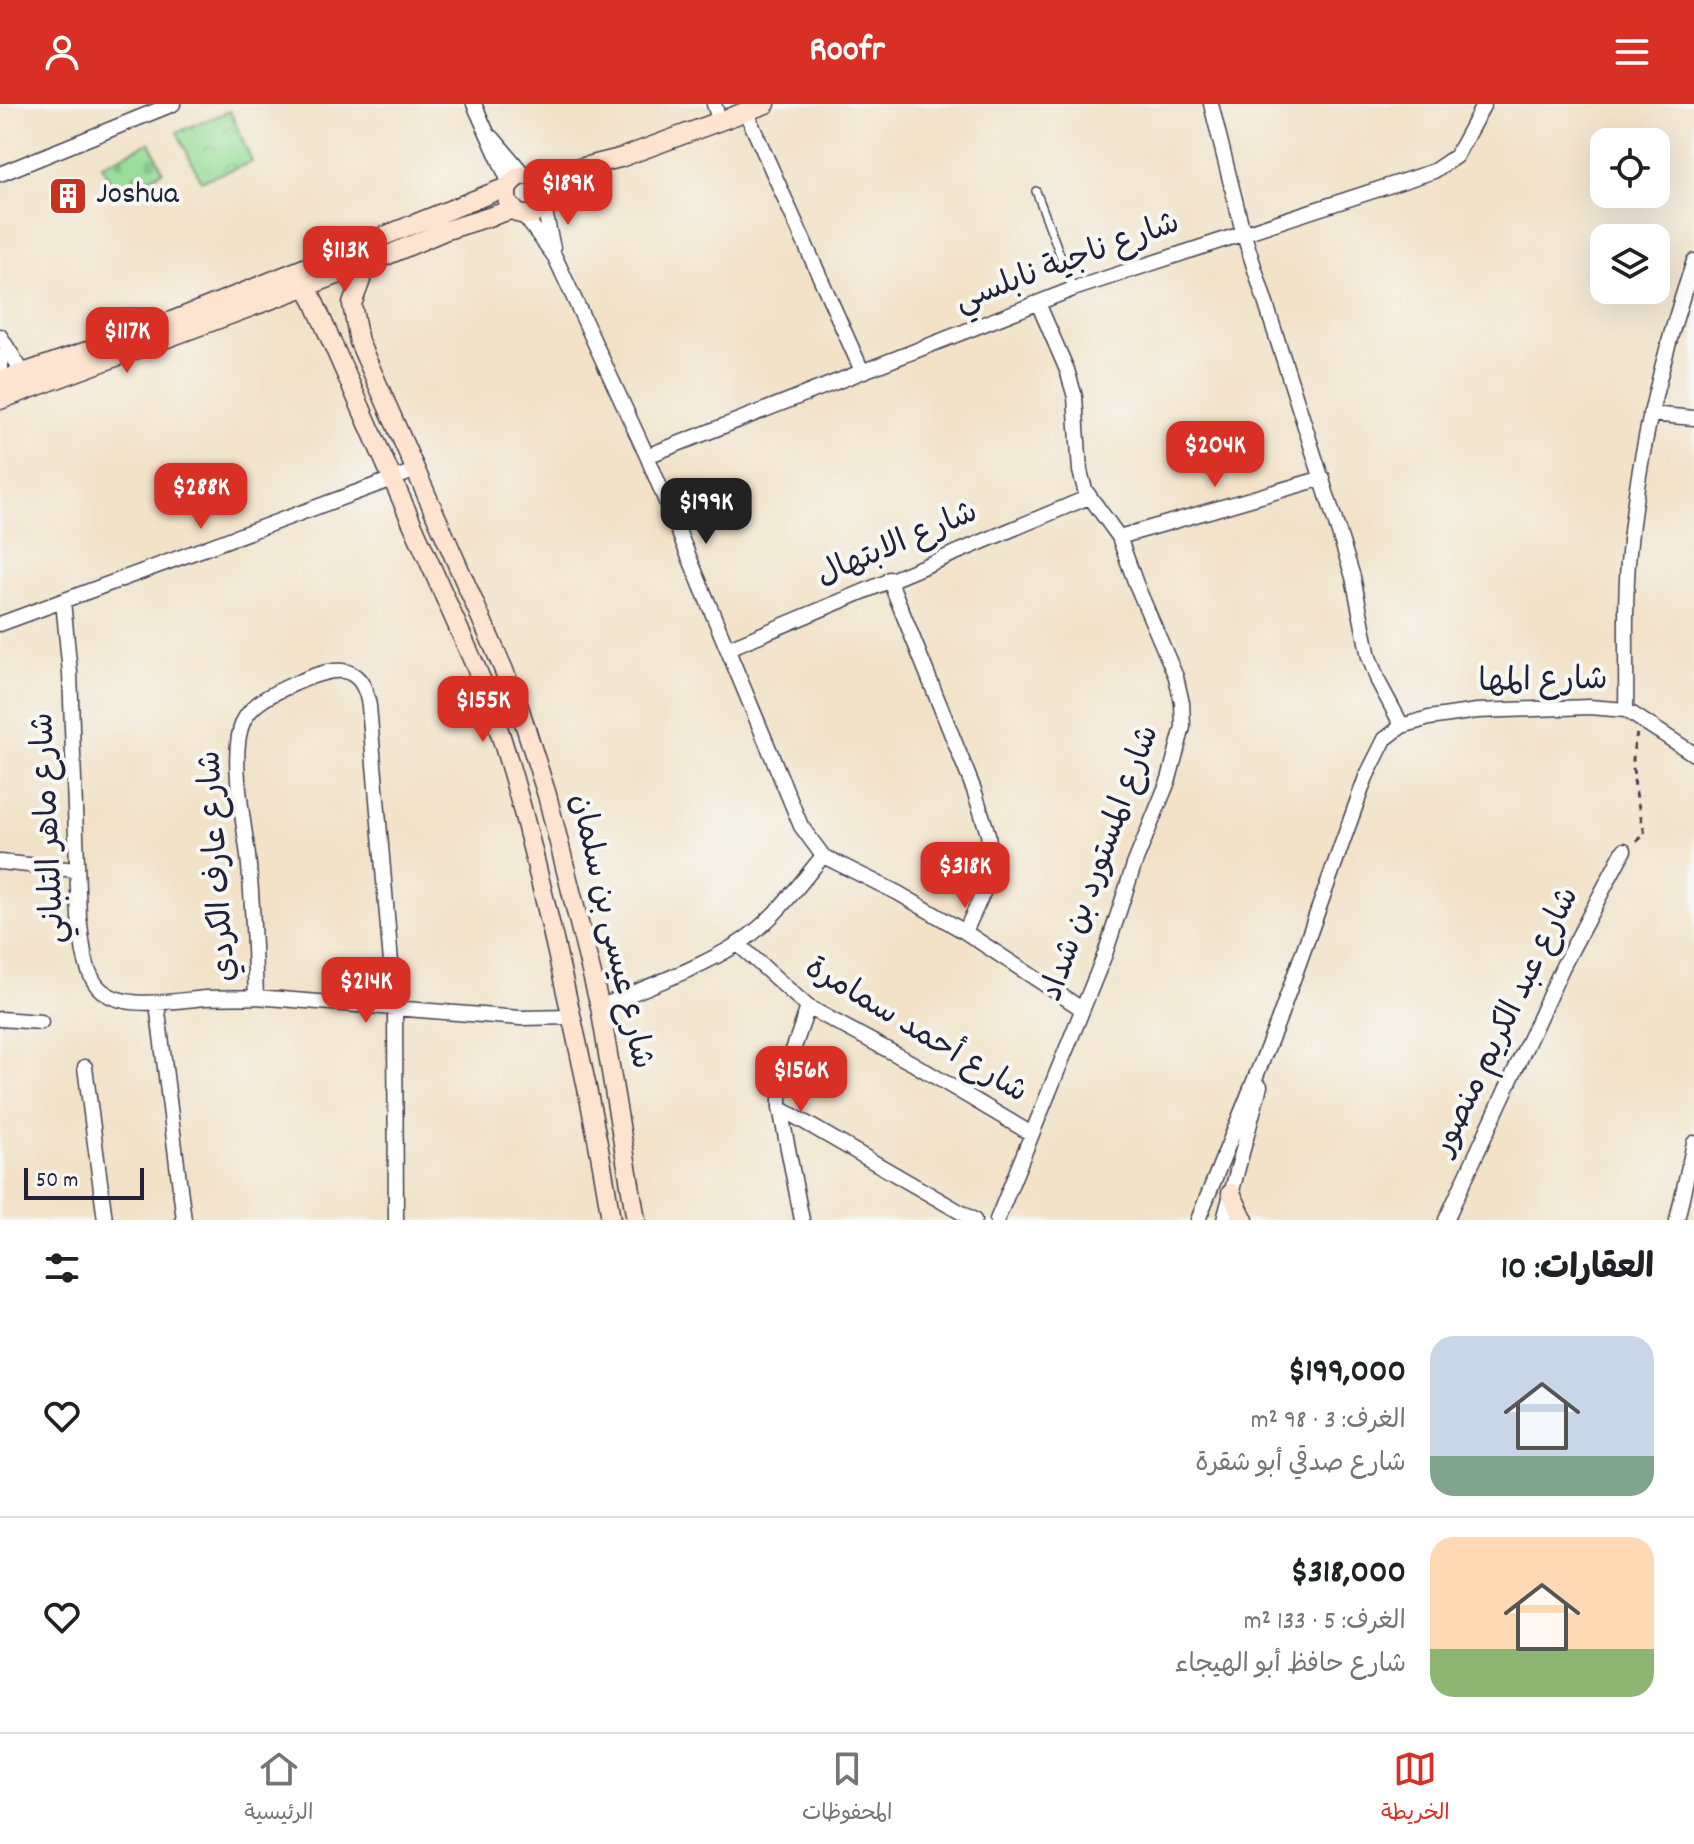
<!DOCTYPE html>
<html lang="ar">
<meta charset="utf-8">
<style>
body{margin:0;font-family:Dekko,"Playpen Sans Arabic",sans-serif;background:#f2f2f2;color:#202124;direction:rtl;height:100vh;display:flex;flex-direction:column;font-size:30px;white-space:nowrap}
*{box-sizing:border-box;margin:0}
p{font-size:26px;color:#757577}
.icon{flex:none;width:44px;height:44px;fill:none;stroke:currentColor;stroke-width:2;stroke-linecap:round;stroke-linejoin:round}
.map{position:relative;height:1116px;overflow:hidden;direction:ltr}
.drawer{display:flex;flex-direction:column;background:#fff;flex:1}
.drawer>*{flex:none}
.fabs{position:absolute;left:1590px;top:24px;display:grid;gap:16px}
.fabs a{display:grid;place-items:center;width:80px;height:80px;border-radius:16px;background:#fff;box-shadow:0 8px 32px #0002;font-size:40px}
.scale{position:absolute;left:24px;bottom:20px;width:120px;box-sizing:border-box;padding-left:8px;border:4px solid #22223b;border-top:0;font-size:22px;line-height:28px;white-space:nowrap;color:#22223b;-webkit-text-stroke:6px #f6f6f2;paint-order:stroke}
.price{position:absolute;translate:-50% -68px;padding:0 18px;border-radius:16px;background:#d93025;color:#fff;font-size:26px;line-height:52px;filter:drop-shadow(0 2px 4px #0008)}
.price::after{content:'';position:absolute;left:50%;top:48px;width:24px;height:18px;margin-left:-12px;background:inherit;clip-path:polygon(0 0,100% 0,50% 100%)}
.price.selected{background:#222;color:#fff}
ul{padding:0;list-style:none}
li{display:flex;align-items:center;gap:24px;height:200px;padding:0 40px}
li+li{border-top:2px solid #e0e0e0}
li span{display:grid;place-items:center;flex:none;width:224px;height:160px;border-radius:24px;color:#555}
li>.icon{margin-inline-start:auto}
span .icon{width:96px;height:96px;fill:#fffc;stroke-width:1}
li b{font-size:34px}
h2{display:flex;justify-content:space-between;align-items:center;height:96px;padding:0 40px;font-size:34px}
header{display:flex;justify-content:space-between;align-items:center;height:104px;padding:0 40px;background:#d93025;color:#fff;font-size:36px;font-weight:700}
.dock{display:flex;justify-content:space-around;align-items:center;height:112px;border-top:2px solid #e0e0e0;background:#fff;font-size:22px;color:#757577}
.dock a{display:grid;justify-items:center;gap:4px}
.dock .selected{color:#d93025}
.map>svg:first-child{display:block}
</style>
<header><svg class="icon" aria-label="menu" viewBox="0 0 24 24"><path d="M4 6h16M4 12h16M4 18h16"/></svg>Roofr<svg class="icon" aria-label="person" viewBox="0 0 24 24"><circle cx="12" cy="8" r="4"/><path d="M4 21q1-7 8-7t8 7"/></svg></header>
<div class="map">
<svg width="1694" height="1116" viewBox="0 0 1694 1116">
<defs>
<pattern id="cemetery-stones" width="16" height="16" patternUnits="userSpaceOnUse" patternTransform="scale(2)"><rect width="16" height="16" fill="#96dd96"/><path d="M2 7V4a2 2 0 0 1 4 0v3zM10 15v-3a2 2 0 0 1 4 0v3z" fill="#81bd82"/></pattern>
<pattern id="park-crowns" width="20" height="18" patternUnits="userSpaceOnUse" patternTransform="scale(2)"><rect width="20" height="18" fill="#96dd96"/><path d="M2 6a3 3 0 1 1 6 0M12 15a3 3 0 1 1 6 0" fill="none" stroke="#81bd82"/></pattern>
</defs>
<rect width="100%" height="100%" fill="#f6f6f2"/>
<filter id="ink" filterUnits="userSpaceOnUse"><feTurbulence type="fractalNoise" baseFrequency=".0125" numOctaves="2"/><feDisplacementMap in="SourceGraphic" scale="16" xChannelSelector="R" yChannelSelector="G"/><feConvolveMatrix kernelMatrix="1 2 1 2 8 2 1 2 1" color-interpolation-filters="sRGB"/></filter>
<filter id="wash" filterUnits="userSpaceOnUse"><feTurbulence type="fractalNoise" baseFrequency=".006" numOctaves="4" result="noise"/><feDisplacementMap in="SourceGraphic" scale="32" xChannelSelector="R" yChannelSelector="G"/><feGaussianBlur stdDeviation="1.8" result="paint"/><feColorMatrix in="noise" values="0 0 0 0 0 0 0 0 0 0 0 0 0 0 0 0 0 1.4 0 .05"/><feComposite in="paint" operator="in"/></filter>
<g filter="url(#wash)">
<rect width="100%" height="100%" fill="#f2e2c8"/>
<path fill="url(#cemetery-stones)" stroke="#5c8068" stroke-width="2" d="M150 38 163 67 117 92 102 61Z"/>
<path fill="url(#park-crowns)" stroke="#5c8068" stroke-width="2" d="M230 7 252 58 201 77 177 28Z"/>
</g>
<g filter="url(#ink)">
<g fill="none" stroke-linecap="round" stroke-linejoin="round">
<defs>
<path id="lane" d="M1036 87 1073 185"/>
<path id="street" d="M474 0 510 80
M714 0 720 18
M1211 0 1243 128 1353 473 1369 553 1378 577 1402 622
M746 8 862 267
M493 34 524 71
M0 70 173 0
M544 103 553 144
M523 110 555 153 647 352 801 722 823 752 898 789 965 828 1082 905
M0 232 27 275
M0 253 2 276 7 284
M1650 310 1694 314
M647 352 1073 185 1434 67 1456 52 1484 0
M1119 433 1323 374
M889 475 974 686 988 730 991 759 988 778 965 828
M63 497 70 569 79 813C82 833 83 861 95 879 115 910 176 896 206 894 223 893 239 894 256 893L520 914 572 913
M0 520 414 367
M729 544 1089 393
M1626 606C1627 557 1624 508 1628 459 1636 356 1661 255 1694 157
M0 758 76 766
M738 840 808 903 912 959 1030 1029
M256 893C254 846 253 799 248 752 244 717 229 650 243 618 252 598 276 588 296 579 329 564 362 554 369 602L395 905 396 1116
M157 900 184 1116
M600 903C645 883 694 867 736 841 771 820 797 783 823 752
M0 915 41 918
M85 963 105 1116
M780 1004 974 1116
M802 1116 780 1004V984L808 903
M997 1116 1105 850 1134 761 1169 675 1183 623 1182 599 1176 573 1136 480 1119 433 1085 386 1080 367 1075 293 1067 266 1038 199
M1198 1116 1277 920 1366 673 1385 635 1402 622 1429 614 1477 607 1589 603 1626 606 1694 650
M1224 1116 1260 982
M1446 1116 1563 862 1624 746
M1677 1116 1694 1039"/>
<path id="secondary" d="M507 91a20 20 0 1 1 40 0a20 20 0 1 1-40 0Z
M539 74 620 54 766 0
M547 95 596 67
M367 160 352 200 359 238 503 564 520 606 547 691 600 903 636 1116
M307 182 481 575C514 662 534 750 555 840 576 932 597 1023 611 1116
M0 277 154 224 509 82
M0 296 367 160 444 127 514 105
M1231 1089 1244 1116"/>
</defs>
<use href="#lane" stroke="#413f50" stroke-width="10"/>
<use href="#street" stroke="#413f50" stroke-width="17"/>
<use href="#secondary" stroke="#413f50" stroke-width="21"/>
<path stroke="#413f50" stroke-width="3" stroke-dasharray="6 6" stroke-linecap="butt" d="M1637 737 1645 730C1638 699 1627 661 1637 630"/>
<use href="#lane" stroke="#fff" stroke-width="7"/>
<use href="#street" stroke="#fff" stroke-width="14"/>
<use href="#secondary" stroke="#fde4d0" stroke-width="18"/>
</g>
</g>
<defs>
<symbol id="building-square" viewBox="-11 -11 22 22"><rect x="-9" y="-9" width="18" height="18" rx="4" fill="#c8321e" stroke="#f6f6f2"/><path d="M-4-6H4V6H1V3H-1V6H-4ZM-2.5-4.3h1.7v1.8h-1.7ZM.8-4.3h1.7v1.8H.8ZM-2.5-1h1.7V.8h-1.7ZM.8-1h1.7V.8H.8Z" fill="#fff"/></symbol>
</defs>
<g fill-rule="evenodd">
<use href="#building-square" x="46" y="70" width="44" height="44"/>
</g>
<g text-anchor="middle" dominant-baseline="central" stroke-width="8" stroke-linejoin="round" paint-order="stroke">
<g font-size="32" fill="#22223b" stroke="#f6f6f2" text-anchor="start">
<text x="96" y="92">Joshua</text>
</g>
<g font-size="32" fill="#22223b" stroke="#f6f6f2">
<text transform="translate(1068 160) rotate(-20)">شارع ناجية نابلسي</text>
<text transform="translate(898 442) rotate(-23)">شارع الابتهال</text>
<text transform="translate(1543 579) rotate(-1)">شارع المها</text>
<text transform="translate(51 724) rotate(-93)">شارع ماهر التلباني</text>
<text transform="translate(1102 760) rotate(-70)">شارع المستورد بن شداد</text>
<text transform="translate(220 762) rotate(-94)">شارع عارف الكردي</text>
<text transform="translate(609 828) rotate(77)">شارع عيسى بن سلمان</text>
<text transform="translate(1508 918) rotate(-64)">شارع عبد الكريم منصور</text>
<text transform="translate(915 928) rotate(31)">شارع أحمد سمامرة</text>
</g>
</g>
</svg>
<div class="fabs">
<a><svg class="icon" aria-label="locate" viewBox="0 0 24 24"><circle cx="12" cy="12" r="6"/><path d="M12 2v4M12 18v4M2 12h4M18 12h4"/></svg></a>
<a><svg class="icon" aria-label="layers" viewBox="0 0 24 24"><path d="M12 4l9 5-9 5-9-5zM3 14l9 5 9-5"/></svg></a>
</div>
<div class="scale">50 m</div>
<b class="price" style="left:568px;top:123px">$189K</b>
<b class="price" style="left:345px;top:190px">$113K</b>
<b class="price" style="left:127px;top:271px">$117K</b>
<b class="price" style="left:1215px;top:385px">$204K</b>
<b class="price" style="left:201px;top:427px">$288K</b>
<b class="price selected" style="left:706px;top:442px">$199K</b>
<b class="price" style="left:483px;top:640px">$155K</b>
<b class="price" style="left:965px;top:806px">$318K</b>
<b class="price" style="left:366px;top:921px">$214K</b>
<b class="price" style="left:801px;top:1010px">$156K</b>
</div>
<section class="drawer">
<h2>العقارات: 10<svg class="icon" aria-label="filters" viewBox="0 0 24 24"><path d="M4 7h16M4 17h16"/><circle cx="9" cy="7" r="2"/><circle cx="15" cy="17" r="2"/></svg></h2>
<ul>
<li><span style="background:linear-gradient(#c9d6e8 75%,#7fa58c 0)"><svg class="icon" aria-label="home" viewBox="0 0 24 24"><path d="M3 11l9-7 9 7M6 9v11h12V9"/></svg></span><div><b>$199,000</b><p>الغرف: 3 · 98 m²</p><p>شارع صدقي أبو شقرة</p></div><svg class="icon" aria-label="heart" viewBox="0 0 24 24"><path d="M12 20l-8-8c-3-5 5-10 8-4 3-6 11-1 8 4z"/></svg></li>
<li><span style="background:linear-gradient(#ffd9b3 70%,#8fb573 0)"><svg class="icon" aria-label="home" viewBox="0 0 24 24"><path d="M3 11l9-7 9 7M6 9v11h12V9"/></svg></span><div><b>$318,000</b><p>الغرف: 5 · 133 m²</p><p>شارع حافظ أبو الهيجاء</p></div><svg class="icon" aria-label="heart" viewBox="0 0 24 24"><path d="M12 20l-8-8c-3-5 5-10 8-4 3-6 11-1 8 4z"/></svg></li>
</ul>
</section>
<nav class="dock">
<a class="selected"><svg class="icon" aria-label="map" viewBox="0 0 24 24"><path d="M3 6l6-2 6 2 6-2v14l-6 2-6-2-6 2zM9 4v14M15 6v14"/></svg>الخريطة</a>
<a><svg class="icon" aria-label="saved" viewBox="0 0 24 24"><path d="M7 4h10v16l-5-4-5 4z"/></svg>المحفوظات</a>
<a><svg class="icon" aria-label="home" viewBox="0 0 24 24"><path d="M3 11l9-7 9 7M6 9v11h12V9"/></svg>الرئيسية</a>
</nav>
